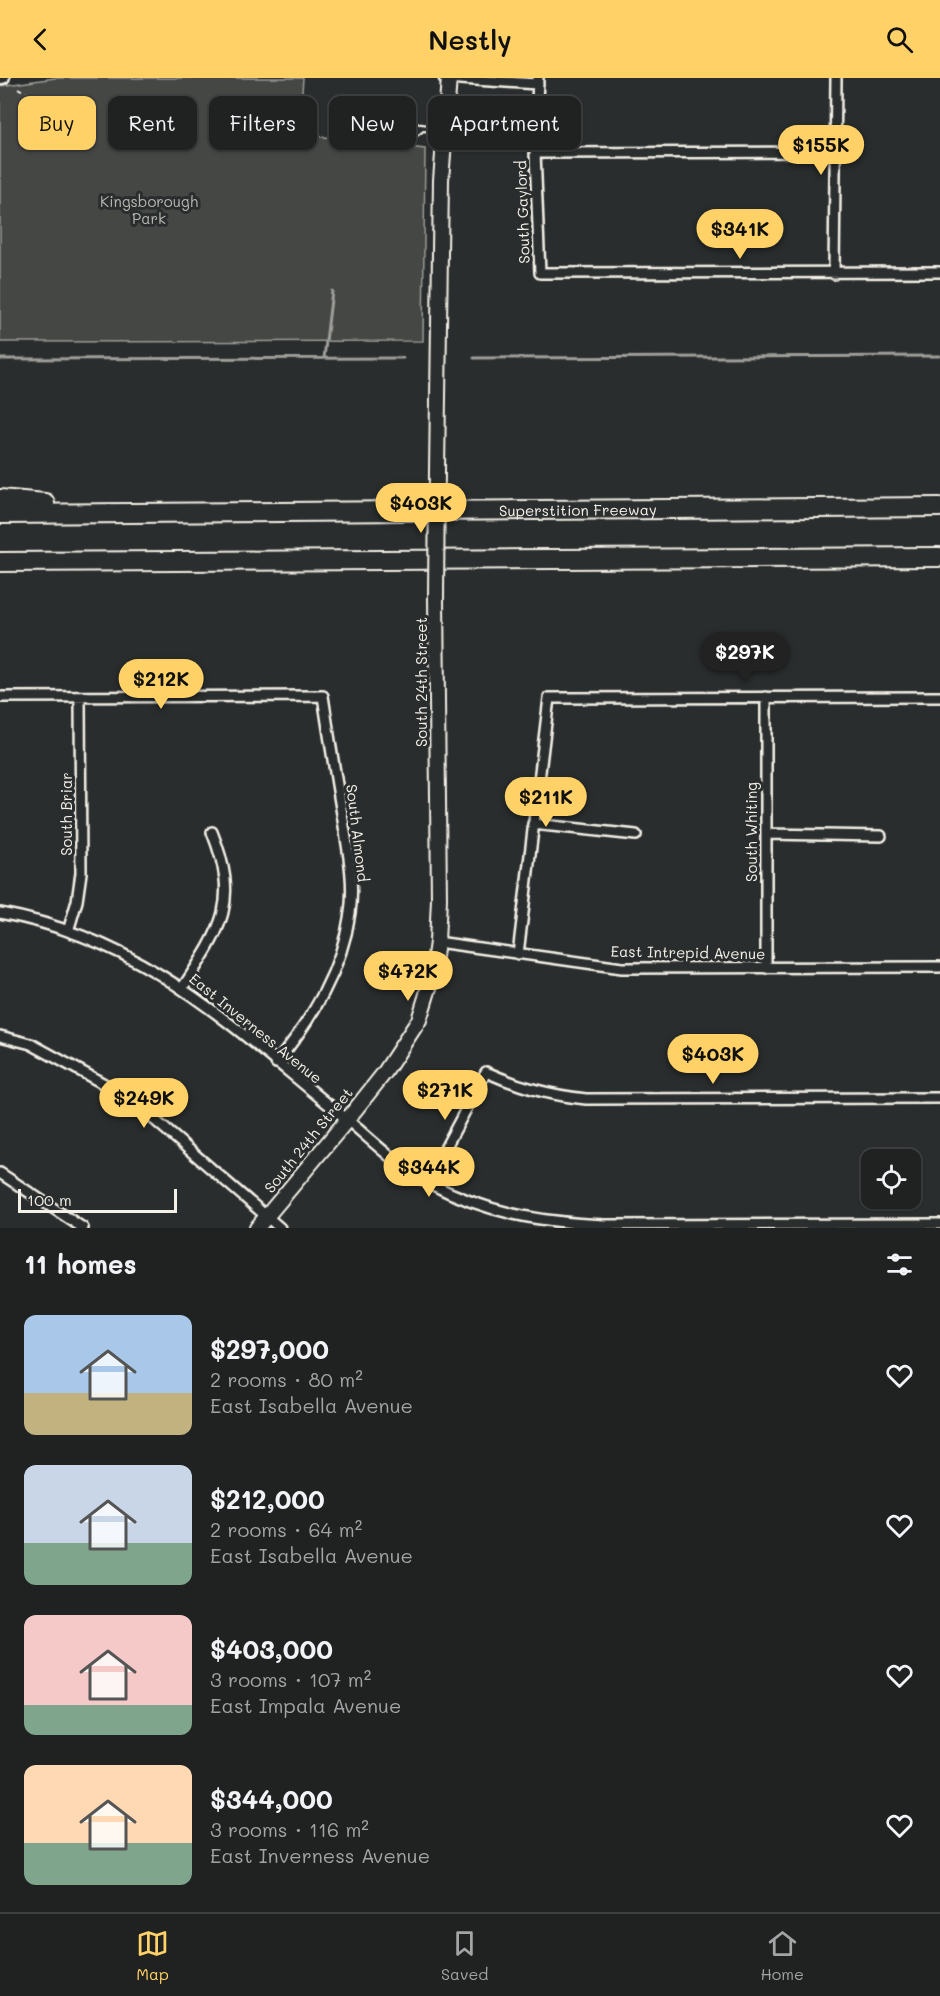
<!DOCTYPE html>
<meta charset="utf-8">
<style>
body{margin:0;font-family:Mali,sans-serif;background:#282a2a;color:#f1f3f6;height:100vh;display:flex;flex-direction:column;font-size:22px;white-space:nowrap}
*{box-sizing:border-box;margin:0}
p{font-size:20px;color:#a2a4a5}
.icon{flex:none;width:33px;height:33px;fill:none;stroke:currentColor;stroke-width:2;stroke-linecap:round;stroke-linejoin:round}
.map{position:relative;height:1150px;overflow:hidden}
.drawer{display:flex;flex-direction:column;background:#202222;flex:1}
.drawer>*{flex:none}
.banner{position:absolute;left:18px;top:18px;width:600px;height:54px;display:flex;gap:12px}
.controls{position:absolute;left:861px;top:1071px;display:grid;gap:12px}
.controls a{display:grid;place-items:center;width:60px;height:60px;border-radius:12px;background:#202222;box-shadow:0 2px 4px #0004,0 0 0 2px #3d3f40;font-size:30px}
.scale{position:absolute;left:18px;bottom:15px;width:159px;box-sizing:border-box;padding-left:6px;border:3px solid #f4f1e8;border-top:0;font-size:16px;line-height:21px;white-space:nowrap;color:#f4f1e8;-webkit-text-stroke:4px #2a2d2e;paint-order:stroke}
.price{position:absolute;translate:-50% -51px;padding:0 14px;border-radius:21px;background:#ffd166;color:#111;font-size:20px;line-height:39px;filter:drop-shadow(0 2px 3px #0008)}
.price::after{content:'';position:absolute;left:50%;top:36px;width:18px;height:14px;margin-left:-9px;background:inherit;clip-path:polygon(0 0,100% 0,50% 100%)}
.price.current{background:#222;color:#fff}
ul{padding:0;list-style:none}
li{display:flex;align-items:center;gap:18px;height:150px;padding:0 24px}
li span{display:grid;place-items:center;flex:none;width:168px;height:120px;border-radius:12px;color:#555}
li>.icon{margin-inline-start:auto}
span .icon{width:72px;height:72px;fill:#fffc;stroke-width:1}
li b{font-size:26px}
h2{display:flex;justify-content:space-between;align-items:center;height:72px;padding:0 24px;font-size:26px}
.pill{padding:0 21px;border-radius:12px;background:#202222;box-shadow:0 2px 4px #0004,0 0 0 2px #3d3f40;font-size:21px;line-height:54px}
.pill.current{background:#ffd166;color:#111}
header{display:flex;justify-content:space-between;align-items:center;height:78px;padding:0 24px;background:#ffd166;color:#111;font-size:27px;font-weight:600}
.tab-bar{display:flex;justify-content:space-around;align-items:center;height:84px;border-top:2px solid #3d3f40;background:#202222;font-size:16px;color:#a2a4a5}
.tab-bar a{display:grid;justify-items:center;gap:3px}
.tab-bar .current{color:#ffd166}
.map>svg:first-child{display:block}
</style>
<header><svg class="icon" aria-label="back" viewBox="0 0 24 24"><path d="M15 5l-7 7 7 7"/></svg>Nestly<svg class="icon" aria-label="search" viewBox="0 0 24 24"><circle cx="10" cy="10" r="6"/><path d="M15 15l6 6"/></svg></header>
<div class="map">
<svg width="940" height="1150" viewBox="0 0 940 1150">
<rect width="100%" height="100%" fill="#2a2d2e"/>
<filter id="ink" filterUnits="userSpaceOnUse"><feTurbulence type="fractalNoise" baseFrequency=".0167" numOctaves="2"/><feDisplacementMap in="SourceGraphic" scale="12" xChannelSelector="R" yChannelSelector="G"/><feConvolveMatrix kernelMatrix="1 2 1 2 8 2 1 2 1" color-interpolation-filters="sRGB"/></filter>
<g filter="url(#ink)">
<path fill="#444645" stroke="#9c9c96" stroke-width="1.5" d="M55 0H303L299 56 425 71 423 263 0 264V8Z"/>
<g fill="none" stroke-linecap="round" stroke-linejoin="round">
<path stroke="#9f9f9a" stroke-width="3" d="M324 280 332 213
M474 280 940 278
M0 281 403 280"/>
<defs>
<path id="lane" d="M360 42 373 44
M403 47 442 52
M358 48 357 60 404 64 422 50"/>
<path id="street" d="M444 0 538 6
M538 0 535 75 540 195 940 194
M0 1 4 0
M535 75 834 74
M834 196 836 0
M0 619 323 618C329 657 335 696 342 736 347 768 355 802 350 835 342 892 312 941 276 985
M533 746 636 757
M766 756 881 758
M0 835C145 861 229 946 339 1035 369 1059 395 1087 429 1105 487 1135 539 1144 604 1147L940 1146
M69 850 77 823 81 795 80 619
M437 864 622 890 940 889
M518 876 549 620 940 619
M766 890V619
M183 909C222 850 240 824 212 754
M0 958 31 966 128 1019 280 1150
M0 1095 83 1150
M427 1104 486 994C520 1009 549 1017 586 1021L940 1020"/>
<path id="secondary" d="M437 392 441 102 449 0
M257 1150 347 1042 385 994 419 942 432 900 437 864 439 821 436 520"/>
<g id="highway">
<path d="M0 421 45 425"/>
<path id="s1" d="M0 436 940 429"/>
<path d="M0 484 940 479"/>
</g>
</defs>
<use href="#lane" stroke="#f4f1e8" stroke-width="9"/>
<use href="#street" stroke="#f4f1e8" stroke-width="14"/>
<use href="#secondary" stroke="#f4f1e8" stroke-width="18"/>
<use href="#highway" stroke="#f4f1e8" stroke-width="22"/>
<path stroke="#f4f1e8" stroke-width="2" stroke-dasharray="4.5 4.5" stroke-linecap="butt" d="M18 10 87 51 89 57 63 64
M71 41 76 60"/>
<use href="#lane" stroke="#2a2d2e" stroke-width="4.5"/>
<use href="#street" stroke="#2a2d2e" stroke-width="9"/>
<use href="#secondary" stroke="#2a2d2e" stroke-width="14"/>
<use href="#highway" stroke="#2a2d2e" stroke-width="18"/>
<defs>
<path id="secondary-bridge" d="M436 520 437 392"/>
</defs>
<use href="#secondary-bridge" stroke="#f4f1e8" stroke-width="18" stroke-linecap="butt"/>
<use href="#secondary-bridge" stroke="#2a2d2e" stroke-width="14"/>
</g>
</g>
<g text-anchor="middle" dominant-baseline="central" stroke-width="6" stroke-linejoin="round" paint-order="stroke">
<g font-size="15" fill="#b6b5af" stroke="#2a2d2e">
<text x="149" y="123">Kingsborough<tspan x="149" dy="17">Park</tspan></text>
</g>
<g font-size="15" fill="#f4f1e8" stroke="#2a2d2e">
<text transform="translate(522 134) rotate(-92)">South Gaylord</text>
<text stroke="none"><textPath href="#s1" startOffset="578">Superstition Freeway</textPath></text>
<text transform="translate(421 604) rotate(-90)">South 24th Street</text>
<text transform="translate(66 736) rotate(-90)">South Briar</text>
<text transform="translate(751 754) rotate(-90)">South Whiting</text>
<text transform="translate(358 755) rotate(83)">South Almond</text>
<text transform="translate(688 874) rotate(1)">East Intrepid Avenue</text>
<text transform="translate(256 950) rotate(39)">East Inverness Avenue</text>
<text transform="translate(308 1062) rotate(-51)">South 24th Street</text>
</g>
</g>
</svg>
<div class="controls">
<a><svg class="icon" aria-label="locate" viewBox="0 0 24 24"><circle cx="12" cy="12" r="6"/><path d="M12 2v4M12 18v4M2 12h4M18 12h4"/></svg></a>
</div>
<div class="scale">100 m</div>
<b class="price" style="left:821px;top:98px">$155K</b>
<b class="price" style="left:740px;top:182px">$341K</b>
<b class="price" style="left:421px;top:456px">$403K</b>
<b class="price current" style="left:745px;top:605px">$297K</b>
<b class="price" style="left:161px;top:632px">$212K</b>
<b class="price" style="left:546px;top:750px">$211K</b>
<b class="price" style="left:408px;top:924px">$472K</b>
<b class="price" style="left:713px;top:1007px">$403K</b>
<b class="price" style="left:445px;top:1043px">$271K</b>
<b class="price" style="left:144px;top:1051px">$249K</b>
<b class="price" style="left:429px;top:1120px">$344K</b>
<div class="banner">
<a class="pill current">Buy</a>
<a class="pill">Rent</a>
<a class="pill">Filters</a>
<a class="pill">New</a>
<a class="pill">Apartment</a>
</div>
</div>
<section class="drawer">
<h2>11 homes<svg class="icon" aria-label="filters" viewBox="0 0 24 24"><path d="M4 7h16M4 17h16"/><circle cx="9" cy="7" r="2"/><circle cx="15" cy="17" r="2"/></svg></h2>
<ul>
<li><span style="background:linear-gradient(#a9c7e8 65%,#c2b280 0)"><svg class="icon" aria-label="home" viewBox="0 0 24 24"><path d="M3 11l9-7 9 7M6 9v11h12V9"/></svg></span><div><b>$297,000</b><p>2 rooms · 80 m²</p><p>East Isabella Avenue</p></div><svg class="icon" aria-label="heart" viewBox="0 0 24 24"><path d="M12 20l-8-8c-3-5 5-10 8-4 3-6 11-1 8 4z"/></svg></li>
<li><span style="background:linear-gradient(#c9d6e8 65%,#7fa58c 0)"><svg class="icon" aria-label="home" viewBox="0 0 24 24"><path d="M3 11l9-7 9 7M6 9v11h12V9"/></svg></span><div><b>$212,000</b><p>2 rooms · 64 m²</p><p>East Isabella Avenue</p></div><svg class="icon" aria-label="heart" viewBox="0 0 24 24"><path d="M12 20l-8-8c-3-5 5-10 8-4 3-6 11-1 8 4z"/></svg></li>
<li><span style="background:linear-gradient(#f6c9c9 75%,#7fa58c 0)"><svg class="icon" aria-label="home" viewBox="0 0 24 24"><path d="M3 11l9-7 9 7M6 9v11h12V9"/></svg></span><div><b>$403,000</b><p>3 rooms · 107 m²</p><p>East Impala Avenue</p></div><svg class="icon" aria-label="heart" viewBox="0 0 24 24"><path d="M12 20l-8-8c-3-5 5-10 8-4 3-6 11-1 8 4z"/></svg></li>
<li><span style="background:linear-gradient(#ffd9b3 65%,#7fa58c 0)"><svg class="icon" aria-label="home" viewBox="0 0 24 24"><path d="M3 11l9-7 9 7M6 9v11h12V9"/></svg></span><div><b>$344,000</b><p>3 rooms · 116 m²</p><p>East Inverness Avenue</p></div><svg class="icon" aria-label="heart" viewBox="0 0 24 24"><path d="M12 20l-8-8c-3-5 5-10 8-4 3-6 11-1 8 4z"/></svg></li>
</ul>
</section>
<nav class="tab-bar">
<a class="current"><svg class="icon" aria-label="map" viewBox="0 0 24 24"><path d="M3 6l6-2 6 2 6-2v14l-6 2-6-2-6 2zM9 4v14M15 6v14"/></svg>Map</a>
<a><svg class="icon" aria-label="saved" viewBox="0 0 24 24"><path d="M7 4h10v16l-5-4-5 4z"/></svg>Saved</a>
<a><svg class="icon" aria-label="home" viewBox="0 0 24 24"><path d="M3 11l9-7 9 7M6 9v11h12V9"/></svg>Home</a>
</nav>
